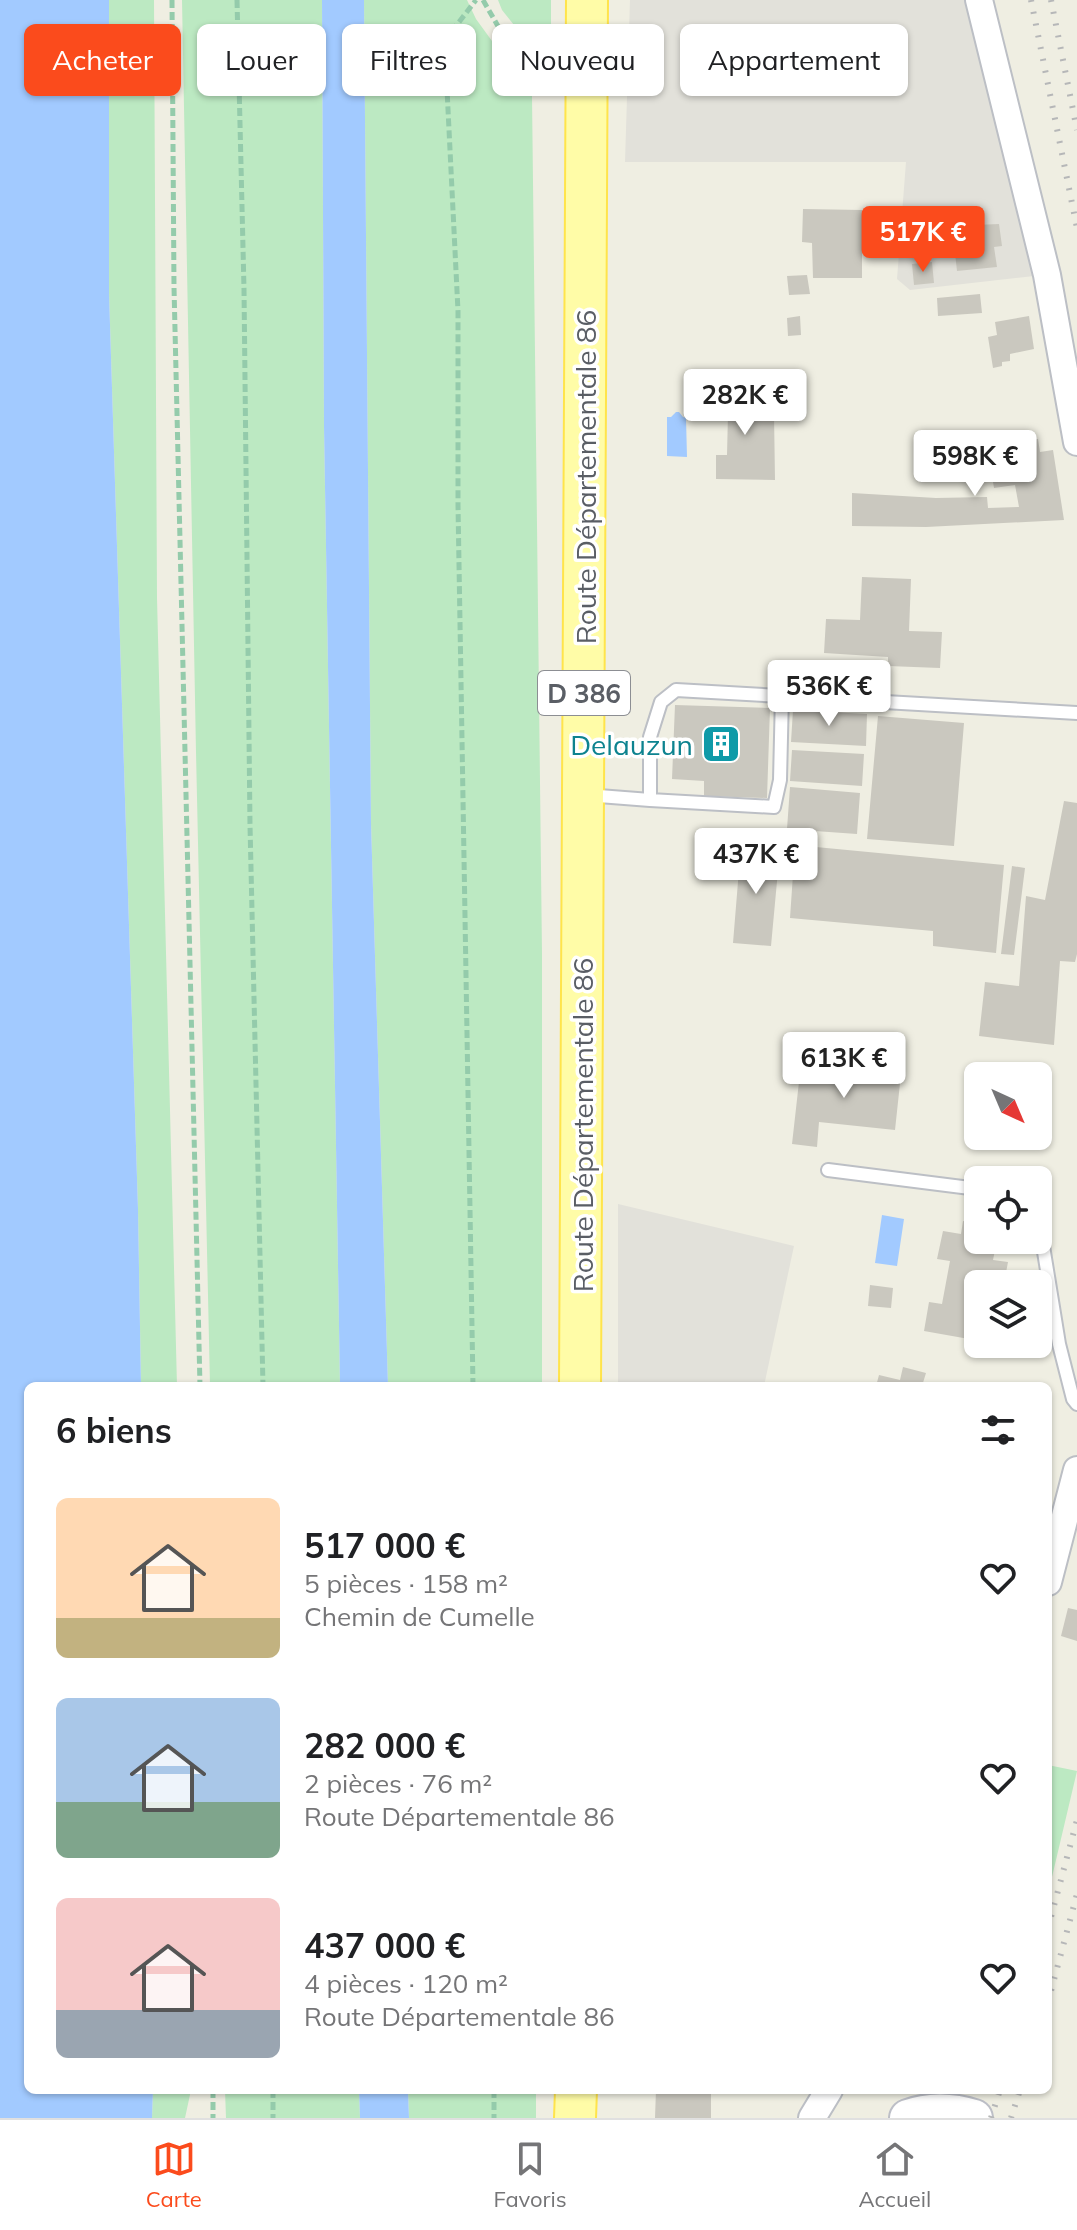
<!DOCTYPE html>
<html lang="fr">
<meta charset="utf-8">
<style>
body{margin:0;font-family:Mulish,sans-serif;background:#f6f6f6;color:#202124;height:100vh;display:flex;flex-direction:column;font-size:30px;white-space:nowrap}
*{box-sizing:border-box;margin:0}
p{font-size:26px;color:#757577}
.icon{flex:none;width:44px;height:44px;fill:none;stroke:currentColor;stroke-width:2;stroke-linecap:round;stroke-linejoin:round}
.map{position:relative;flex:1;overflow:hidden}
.drawer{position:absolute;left:24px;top:1382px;width:1028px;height:712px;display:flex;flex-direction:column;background:#fff;border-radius:12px;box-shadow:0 2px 6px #0004}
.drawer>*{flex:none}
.banner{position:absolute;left:24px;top:24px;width:1030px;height:72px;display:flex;gap:16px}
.needle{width:52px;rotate:136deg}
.controls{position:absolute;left:964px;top:1062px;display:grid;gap:16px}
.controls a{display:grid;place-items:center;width:88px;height:88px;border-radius:12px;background:#fff;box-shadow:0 2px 6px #0004;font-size:40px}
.price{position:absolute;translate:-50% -68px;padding:0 18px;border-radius:8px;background:#fff;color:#222;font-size:26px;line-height:52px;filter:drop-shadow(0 2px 4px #0008)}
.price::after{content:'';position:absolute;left:50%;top:48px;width:24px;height:18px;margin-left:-12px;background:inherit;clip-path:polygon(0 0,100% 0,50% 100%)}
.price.current{background:#fb4b1c;color:#fff}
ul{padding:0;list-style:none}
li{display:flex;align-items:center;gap:24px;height:200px;padding:0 32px}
li span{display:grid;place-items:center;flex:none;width:224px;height:160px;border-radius:12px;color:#555}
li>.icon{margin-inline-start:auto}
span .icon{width:96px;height:96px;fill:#fffc;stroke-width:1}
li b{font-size:34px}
h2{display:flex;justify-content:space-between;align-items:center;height:96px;padding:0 32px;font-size:34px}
.pill{padding:0 28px;border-radius:12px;background:#fff;box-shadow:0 2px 6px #0004;font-size:28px;line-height:72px}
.pill.current{background:#fb4b1c;color:#fff}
.tabs{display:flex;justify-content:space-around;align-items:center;height:112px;border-top:2px solid #e0e0e0;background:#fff;font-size:22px;color:#757577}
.tabs a{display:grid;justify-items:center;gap:4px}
.tabs .current{color:#fb4b1c}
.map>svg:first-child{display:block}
</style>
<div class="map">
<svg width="1077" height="2118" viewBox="0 0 1077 2118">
<rect width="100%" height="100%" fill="#efeee2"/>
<path fill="#e2e1da" d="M630 0H964L1034 276 910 290 897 279 906 162H625Z
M618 1204 794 1246 764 1386H618Z"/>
<path fill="#bce9c2" d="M109 0H154L157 598 177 1386H141L138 1209 109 293Z
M182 0H322L324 427 340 1386H210L196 752Z
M364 0H467L476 19 532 96 542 954V1386H388L371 823Z
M498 0H551V33L529 44 502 10Z
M1048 1765 1077 1771 1048 1894Z
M153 2090H191L185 2118H152Z
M225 2090H359L360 2118H226Z
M408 2090H536V2118H409Z"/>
<path fill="#a2caff" d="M0 0H109V293L138 1209 141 1386H28V2090H153L152 2118H0Z
M322 0H364L371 823 388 1386H340L324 427Z
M676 412H679L683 417 686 418 687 457 667 456V417H671Z
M882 1215 904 1219 897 1266 875 1263Z
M359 2090H408L409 2118H360Z"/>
<path fill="#cac8bf" d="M803 209 862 210V278H813L812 243 802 242Z
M999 224 1002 246 994 247 997 267 957 271 952 226Z
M932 262 934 283 914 285 912 264Z
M807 275 810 294 789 295 787 276Z
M980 294 982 313 938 316 937 298Z
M800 316 801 335 788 336 787 318Z
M1029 316 1034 349 1010 354V361L1002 362V366L993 368 988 337 997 335 995 322Z
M715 387H755V414H774L775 480 716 479V455H727L728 414 716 413Z
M1038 439 1040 452 1053 450 1064 520 926 527 852 526V493L936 498 987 497 988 508 1019 507 1015 485 994 488 990 464 1015 456 1014 442Z
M862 577 911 579 909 631 942 632 940 668 888 666V657L824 653 826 619 860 620Z
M675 705 770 708 767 798 704 796V781L672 779Z
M793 710 867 714 866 746 791 742Z
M878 716 964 723 954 846 867 839Z
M792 750 864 754 862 786 790 781Z
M790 787 860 793 857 834 787 829Z
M1064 801 1077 803V954L1075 962 1060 961 1054 1045 979 1036 985 982 1019 986 1026 896 1045 900Z
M741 845 780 849 771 946 733 943Z
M795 845 1004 865 996 953 933 946V931L790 918Z
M1012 866 1025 868 1014 955 1001 954Z
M801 1064 901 1074 895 1130 819 1122 817 1147 792 1144Z
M963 1221 978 1224V1240H997L993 1260 1008 1262 1005 1278 993 1276 992 1284H978V1310L975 1309 969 1339 924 1331 929 1302 942 1304 950 1261 937 1259 943 1231 961 1234Z
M870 1285 893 1288 891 1308 868 1306Z
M903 1367 926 1373 922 1386H876L879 1375 900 1380Z
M1068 1608 1077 1610V1641L1061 1636Z
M656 2090H711V2118H655Z"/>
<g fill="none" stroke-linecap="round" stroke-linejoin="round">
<defs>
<path id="lane" d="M586 795 650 800V737L661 702 676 690 1077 713
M650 800 774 807 780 780 782 695
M828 1170 978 1189
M1038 1215 1059 1344 1073 1399 1077 1404"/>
<path id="street" d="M979 0 1047 275 1077 442
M1048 1582 1077 1470
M812 2118 829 2090"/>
<path id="secondary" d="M908 2118C930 2110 952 2111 974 2118"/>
<path id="primary" d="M580 1386 587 0
M575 2118 576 2090"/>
</defs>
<use href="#lane" stroke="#bcbfc5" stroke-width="16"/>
<use href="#street" stroke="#bcbfc5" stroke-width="30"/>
<use href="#secondary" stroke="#bdbfc7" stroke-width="40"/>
<use href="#primary" stroke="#ffe44b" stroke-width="44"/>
<path stroke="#94cbab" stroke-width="5" stroke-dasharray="8 4" stroke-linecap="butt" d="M172 0 174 287 200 1386
M237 0 244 289 250 825 263 1386
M483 0 503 35 550 89
M473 1386 458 505V311L446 69 449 35 476 0
M213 2090V2118
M273 2090V2118
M494 2090V2118"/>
<use href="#lane" stroke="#fff" stroke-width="12"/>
<use href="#street" stroke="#fff" stroke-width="26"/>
<use href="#secondary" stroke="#fff" stroke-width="36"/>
<use href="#primary" stroke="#fffca7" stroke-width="40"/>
<path stroke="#b6b7b8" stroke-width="6" stroke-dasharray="2 10" stroke-linecap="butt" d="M1031 0 1077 228
M1051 0 1077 130
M1048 1928 1077 1820
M1048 2002 1077 1894
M991 2118 1000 2090
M1011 2118 1020 2090"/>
</g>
<defs>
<symbol id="building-square" viewBox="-11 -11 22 22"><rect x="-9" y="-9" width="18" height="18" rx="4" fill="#0f9aa8" stroke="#fff"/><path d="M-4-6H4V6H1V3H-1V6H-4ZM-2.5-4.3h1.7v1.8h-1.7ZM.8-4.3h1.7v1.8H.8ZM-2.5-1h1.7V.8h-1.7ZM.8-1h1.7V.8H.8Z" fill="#fff"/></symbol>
</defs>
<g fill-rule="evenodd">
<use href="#building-square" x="699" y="722" width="44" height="44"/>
</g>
<g text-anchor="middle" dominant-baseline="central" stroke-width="7" stroke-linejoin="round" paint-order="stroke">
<rect fill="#fff" stroke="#8c8e93" stroke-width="2" x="538" y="671" width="92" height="44" rx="6"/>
<g font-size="26" font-weight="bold" fill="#5a5e65">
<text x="584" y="693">D 386</text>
</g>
<g font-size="28" fill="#5a5e65" stroke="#fff">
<text transform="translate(585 477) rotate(-90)">Route Départementale 86</text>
<text transform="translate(582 1125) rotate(-90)">Route Départementale 86</text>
</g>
<g font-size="28" fill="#0d838f" stroke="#fff" text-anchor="end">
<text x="693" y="744">Delauzun</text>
</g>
</g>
</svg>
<div class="controls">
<a><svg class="needle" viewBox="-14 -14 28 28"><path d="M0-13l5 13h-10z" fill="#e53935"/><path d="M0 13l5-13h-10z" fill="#757577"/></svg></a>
<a><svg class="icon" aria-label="locate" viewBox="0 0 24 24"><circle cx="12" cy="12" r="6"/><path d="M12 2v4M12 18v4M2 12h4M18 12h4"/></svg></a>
<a><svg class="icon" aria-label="layers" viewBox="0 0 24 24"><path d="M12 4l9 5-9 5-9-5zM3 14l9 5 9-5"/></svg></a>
</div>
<b class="price current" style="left:923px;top:274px">517K €</b>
<b class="price" style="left:745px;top:437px">282K €</b>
<b class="price" style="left:975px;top:498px">598K €</b>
<b class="price" style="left:829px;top:728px">536K €</b>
<b class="price" style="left:756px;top:896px">437K €</b>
<b class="price" style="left:844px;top:1100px">613K €</b>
<div class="banner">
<a class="pill current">Acheter</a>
<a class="pill">Louer</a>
<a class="pill">Filtres</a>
<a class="pill">Nouveau</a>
<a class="pill">Appartement</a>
</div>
<section class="drawer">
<h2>6 biens<svg class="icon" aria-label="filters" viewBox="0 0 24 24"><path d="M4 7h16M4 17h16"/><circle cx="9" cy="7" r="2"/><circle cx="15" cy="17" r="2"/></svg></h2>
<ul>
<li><span style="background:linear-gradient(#ffd9b3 75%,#c2b280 0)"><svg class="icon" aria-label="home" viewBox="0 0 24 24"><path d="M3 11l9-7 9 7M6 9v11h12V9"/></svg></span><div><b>517 000 €</b><p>5 pièces · 158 m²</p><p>Chemin de Cumelle</p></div><svg class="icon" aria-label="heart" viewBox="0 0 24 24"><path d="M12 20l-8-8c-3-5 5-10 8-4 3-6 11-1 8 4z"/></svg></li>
<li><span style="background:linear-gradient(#a9c7e8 65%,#7fa58c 0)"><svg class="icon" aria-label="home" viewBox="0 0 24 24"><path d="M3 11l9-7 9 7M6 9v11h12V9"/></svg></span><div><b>282 000 €</b><p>2 pièces · 76 m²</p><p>Route Départementale 86</p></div><svg class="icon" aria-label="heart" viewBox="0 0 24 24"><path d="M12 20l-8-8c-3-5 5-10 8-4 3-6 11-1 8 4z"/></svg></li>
<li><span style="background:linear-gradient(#f6c9c9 70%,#9aa5b1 0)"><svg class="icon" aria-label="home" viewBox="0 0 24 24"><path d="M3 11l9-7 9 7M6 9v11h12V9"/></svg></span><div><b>437 000 €</b><p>4 pièces · 120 m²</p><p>Route Départementale 86</p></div><svg class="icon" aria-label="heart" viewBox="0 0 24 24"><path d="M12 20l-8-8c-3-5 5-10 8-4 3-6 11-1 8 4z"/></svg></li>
</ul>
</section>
</div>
<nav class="tabs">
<a class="current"><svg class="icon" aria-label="map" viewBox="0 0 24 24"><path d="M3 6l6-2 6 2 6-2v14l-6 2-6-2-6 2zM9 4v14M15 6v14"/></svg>Carte</a>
<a><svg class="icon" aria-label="saved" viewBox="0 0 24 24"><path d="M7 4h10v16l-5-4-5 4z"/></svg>Favoris</a>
<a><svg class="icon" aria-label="home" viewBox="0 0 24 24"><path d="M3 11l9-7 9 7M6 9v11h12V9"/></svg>Accueil</a>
</nav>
